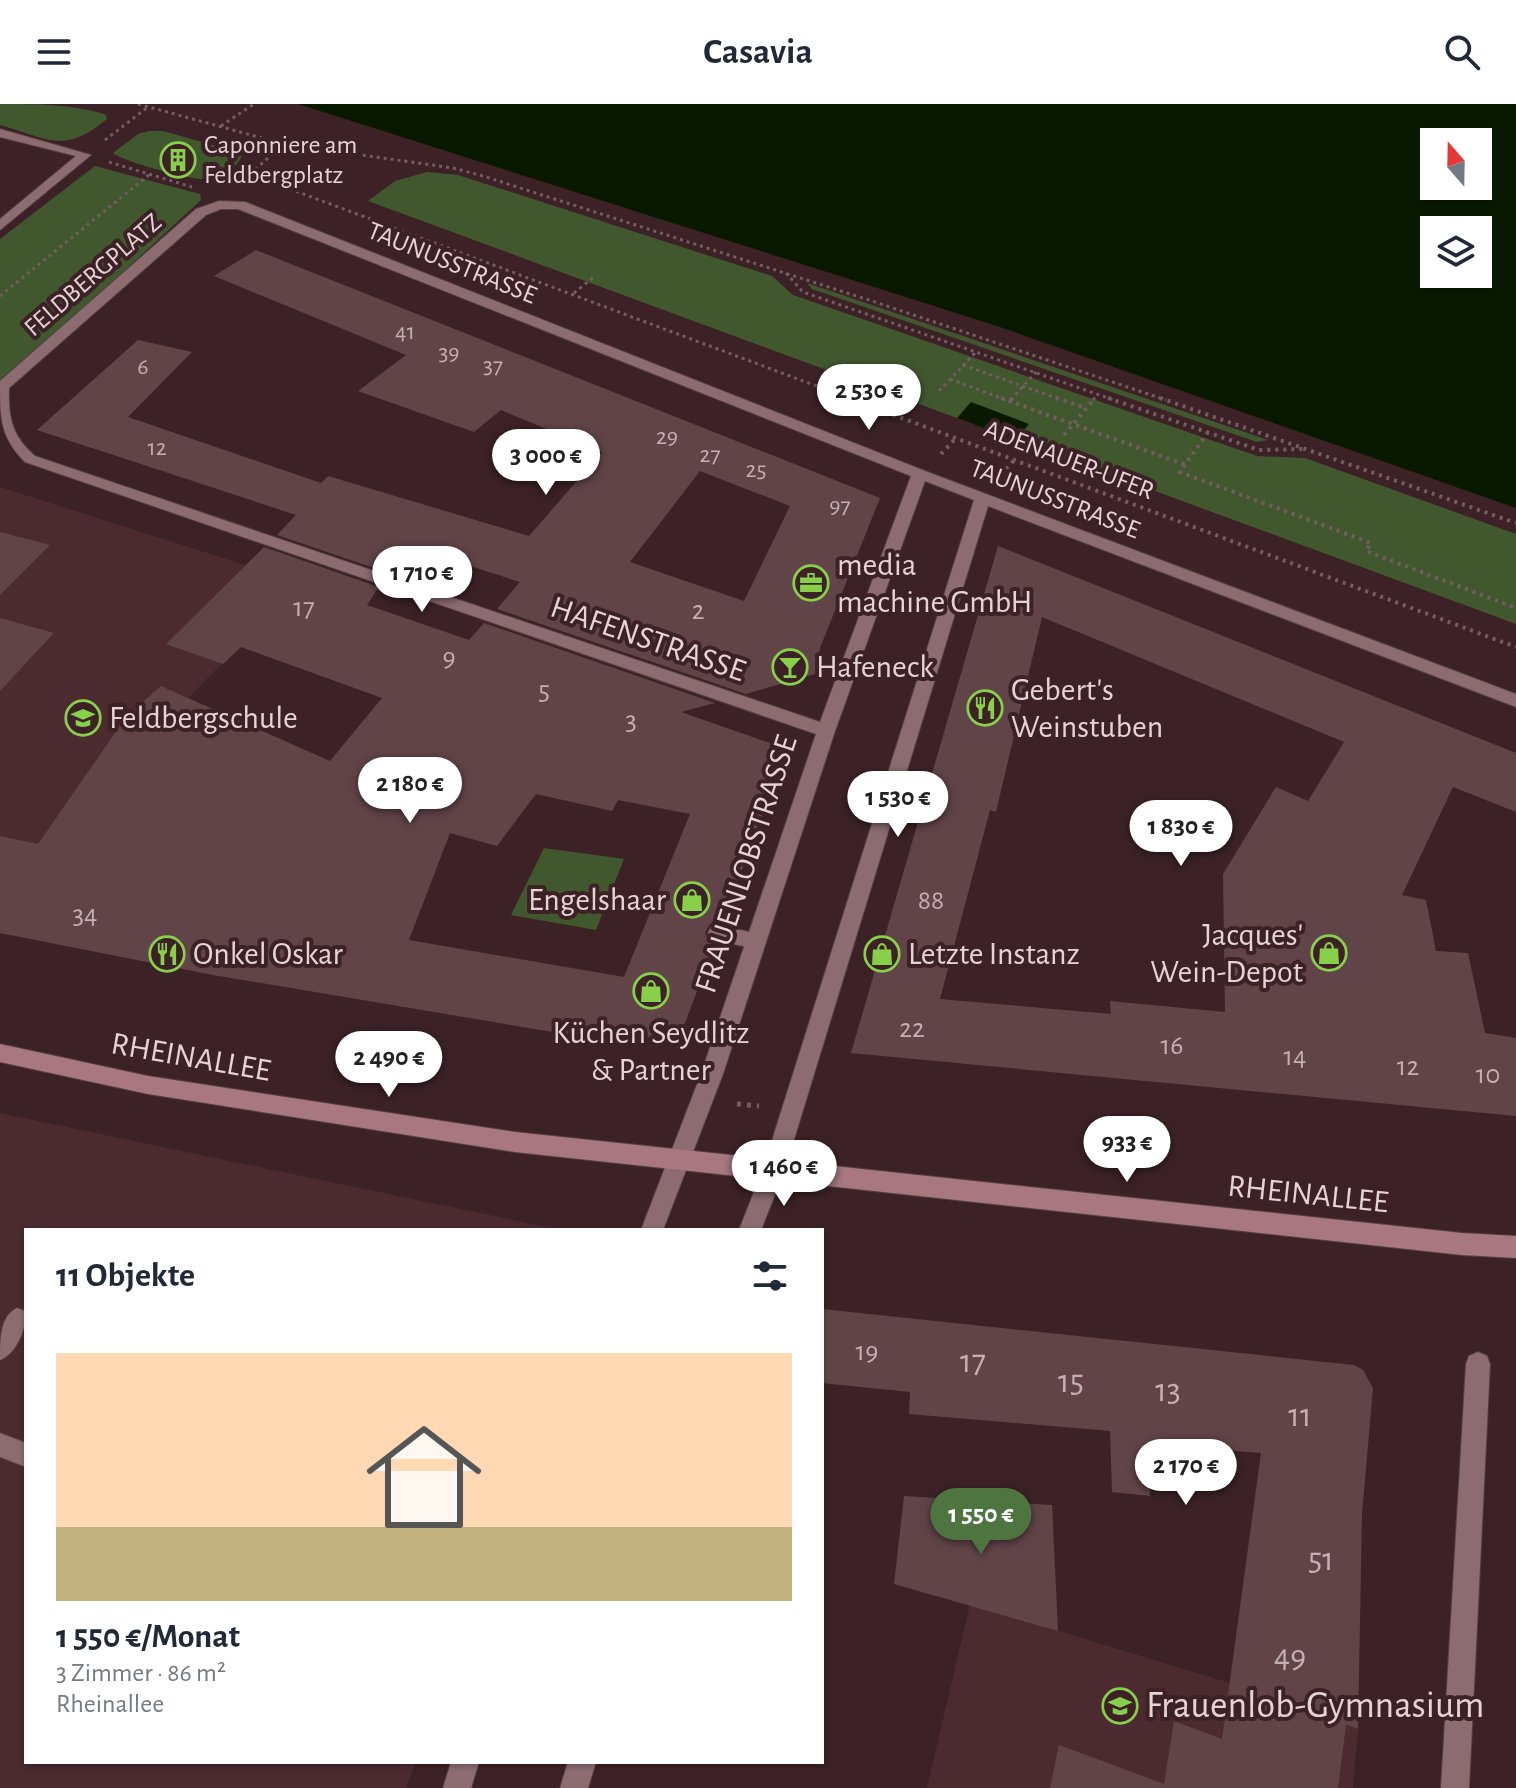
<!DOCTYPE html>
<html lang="de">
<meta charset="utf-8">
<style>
body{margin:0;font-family:"Alegreya Sans",sans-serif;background:#f6f6f7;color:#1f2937;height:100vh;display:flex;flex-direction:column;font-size:30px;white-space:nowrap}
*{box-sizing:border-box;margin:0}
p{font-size:26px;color:#747a83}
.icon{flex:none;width:44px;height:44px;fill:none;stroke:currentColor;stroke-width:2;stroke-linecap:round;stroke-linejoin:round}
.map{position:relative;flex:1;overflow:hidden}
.details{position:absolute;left:24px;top:1124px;width:800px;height:536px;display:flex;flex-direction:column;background:#fff;border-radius:0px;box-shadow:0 2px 6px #0004}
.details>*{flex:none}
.needle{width:52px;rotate:340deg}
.buttons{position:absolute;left:1420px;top:24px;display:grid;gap:16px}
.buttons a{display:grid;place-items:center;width:72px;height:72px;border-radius:0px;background:#fff;box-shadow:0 2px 6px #0004;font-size:40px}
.price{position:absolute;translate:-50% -68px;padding:0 18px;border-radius:28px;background:#fff;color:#222;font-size:26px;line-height:52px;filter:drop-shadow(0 2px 4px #0008)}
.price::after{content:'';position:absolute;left:50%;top:48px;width:24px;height:18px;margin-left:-12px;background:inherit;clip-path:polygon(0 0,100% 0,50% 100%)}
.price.current{background:#4e7440;color:#fff}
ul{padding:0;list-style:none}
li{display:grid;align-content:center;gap:16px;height:424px;padding:0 32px}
li span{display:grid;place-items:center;height:248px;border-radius:0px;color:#555}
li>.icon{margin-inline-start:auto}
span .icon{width:144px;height:144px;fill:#fffc;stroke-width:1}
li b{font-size:34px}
h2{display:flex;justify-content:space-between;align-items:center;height:96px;padding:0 32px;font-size:34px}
header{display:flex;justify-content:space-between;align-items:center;height:104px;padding:0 32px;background:#fff;font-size:36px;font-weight:700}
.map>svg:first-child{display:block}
</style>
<header><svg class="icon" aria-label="menu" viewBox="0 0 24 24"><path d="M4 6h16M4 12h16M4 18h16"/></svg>Casavia<svg class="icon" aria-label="search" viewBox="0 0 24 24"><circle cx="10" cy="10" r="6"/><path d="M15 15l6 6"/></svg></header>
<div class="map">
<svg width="1516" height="1684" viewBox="0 0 1516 1684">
<rect width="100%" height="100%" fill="#3c2226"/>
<path fill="#4b2a30" d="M0 383 302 479 185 597 52 776 15 833 0 829Z
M0 1009 561 1126H26V1658H416L406 1684H0Z
M970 1500 1230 1579 1358 1625 1353 1684H927Z"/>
<path fill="#41582f" d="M0 0C35 0 75 0 106 11L107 15C63 51 50 35 0 21Z
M149 27H163L234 47 242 52C237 62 225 72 214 75 199 79 124 58 113 49L138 30Z
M95 62 200 90 201 96 0 282V135Z
M427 68 458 71 772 172 793 191 1257 352 1305 354 1516 430V520L368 97 395 77Z
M807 179 1268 336 1257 338 812 185Z
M544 744 624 755 596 826 511 811Z"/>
<path fill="#091900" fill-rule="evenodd" d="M298 0H1516V404L997 222ZM1434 38H1478V82H1434ZM1434 126H1478V170H1434Z
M971 298 1029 320 1015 336 957 314Z"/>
<path fill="#614448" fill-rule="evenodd" d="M256 146 880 394 820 544 815 570 746 590 497 505 520 478 408 442 389 469 277 431 296 411 37 326 138 236 192 248 128 313 321 379 328 372 529 432 602 348 501 306 474 328 358 287 406 251 214 172ZM700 367 790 402 744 497 630 458Z
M0 428 50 441 0 491Z
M998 442 1516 649V708L1453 683 1402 791 1426 796 1436 847 1468 849 1485 929 1516 934V1012L851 949ZM1042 513 1344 638 1308 697 1276 683 1223 770 1225 908 1110 897 1111 910 940 895 990 706 996 708Z
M264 443 379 483 367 501 469 536 484 519 715 599 681 608 787 645 722 819 710 820 705 828 708 836 715 839 678 938 593 924 589 934 213 871 0 829V732L38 740 126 613 161 582 330 657 382 594 241 543 223 560 166 540ZM536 690 612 707 618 696 690 710 624 873 409 836 450 729 497 742Z
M0 514 54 529 0 587Z
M822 1205 1354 1261 1363 1266 1373 1284 1362 1409 1358 1625 1346 1621 1338 1684H1050L1059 1641 1164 1680 1174 1617 1222 1635 1261 1349 1146 1340 1150 1392 1112 1388 1110 1327 909 1310 910 1288 822 1279Z
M904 1392 1052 1401 1058 1527 894 1480Z"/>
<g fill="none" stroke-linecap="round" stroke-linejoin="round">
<defs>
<path id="lane" d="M718 821 763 831 766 837 763 843 756 845 711 835 708 829 711 823Z
M17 1204 25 1207C27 1224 17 1249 0 1256 0 1236 0 1212 17 1204Z
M0 1329 26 1339V1363L0 1353Z"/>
<path id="street" d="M0 25 91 51 0 126V115L76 52 0 33Z
M219 97 245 98 925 367 1516 590V603L988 402 785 1065 761 1126H739L763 1065 974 396 925 377 835 627 723 970 663 1126H641L701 970 816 630 25 358C0 333 0 314 0 277L196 105ZM221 105H238L911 372 820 618 35 352C12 332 8 314 9 284L206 111Z
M1478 1248 1487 1252 1490 1260 1469 1684H1441L1466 1260 1469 1252Z
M451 1658H479L471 1684H443Z
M568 1658H596L588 1684H560Z"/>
<path id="secondary" d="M0 940 148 972 515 1028 1462 1129 1516 1132V1154L1462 1151 515 1048 148 990 0 958Z"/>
</defs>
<use href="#lane" stroke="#553f42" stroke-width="2"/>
<use href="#street" stroke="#553f42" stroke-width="2"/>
<use href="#secondary" stroke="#553f42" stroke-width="2"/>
<path stroke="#745d60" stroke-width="3" stroke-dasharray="3 4" stroke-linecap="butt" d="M138 0 284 40 453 64 483 72 872 197 1166 296
M221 22 254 0
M105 36 148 3
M109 58 192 83
M250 70 854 296
M250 70 284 40
M786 169 803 188 1114 296
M574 189 595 172
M0 192 150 70
M963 261 1062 296
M950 275 1006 296
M939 287 976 248
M1011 296 1036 268
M1093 296 1098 290"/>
<path stroke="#745d60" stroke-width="4" stroke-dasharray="3 5" stroke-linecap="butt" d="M848 294 1516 543
M1001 294 1186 361
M1056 294 1086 304
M1108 294 1259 346 1305 345
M1160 294 1516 419
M1010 297 1013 294
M1208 328 1180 368 1371 439 1366 447 1516 504
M1064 331 1095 294
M941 350 957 333
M1001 371 1015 355"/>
<path stroke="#745d60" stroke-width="5" stroke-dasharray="4 6" stroke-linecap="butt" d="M737 1000 759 1002"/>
<use href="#lane" fill="#8c6c71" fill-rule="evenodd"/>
<use href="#street" fill="#8c6c71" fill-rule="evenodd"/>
<use href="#secondary" fill="#a8777f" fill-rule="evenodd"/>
</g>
<defs>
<symbol id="building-ring" viewBox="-11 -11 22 22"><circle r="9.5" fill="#3c2226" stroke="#88cf4a" stroke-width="1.5"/><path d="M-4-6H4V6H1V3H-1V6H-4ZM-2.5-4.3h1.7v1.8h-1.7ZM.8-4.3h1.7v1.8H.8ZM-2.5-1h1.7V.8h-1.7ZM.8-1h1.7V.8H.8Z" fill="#88cf4a"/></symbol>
<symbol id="office-ring" viewBox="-11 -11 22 22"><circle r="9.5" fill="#3c2226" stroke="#88cf4a" stroke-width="1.5"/><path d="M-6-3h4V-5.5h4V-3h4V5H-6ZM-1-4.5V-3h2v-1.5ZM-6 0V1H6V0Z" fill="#88cf4a"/></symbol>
<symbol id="bar-ring" viewBox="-11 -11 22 22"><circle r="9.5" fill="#3c2226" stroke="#88cf4a" stroke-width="1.5"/><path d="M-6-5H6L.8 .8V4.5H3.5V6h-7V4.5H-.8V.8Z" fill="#88cf4a"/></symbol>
<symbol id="restaurant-ring" viewBox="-11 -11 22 22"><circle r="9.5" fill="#3c2226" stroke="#88cf4a" stroke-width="1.5"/><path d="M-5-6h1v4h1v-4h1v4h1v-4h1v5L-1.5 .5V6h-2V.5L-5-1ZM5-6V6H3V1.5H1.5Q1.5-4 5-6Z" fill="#88cf4a"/></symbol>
<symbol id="school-ring" viewBox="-11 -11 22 22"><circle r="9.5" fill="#3c2226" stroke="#88cf4a" stroke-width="1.5"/><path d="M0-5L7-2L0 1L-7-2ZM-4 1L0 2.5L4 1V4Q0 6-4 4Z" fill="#88cf4a"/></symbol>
<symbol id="shop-ring" viewBox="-11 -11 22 22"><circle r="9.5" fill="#3c2226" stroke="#88cf4a" stroke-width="1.5"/><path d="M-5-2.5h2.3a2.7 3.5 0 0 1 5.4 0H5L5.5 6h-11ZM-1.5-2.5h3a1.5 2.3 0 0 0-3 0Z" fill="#88cf4a"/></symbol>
</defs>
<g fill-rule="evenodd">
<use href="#building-ring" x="158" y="36" width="40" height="40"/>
<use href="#office-ring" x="791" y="459" width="40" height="40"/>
<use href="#bar-ring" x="770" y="543" width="40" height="40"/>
<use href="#restaurant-ring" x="965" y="584" width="40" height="40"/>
<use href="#school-ring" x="63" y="594" width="40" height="40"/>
<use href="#shop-ring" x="672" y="776" width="40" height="40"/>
<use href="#shop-ring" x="1309" y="829" width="40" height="40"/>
<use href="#restaurant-ring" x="147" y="830" width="40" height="40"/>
<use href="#shop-ring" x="862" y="830" width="40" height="40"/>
<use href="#shop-ring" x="631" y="867" width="40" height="40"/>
<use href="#school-ring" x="1100" y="1582" width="40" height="40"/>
</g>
<g text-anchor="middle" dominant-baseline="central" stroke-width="8" stroke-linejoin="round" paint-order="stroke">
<g font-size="24" fill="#c4afb2">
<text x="405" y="228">41</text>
<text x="449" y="249">39</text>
<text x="493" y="262">37</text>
<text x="143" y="263">6</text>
<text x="667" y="333">29</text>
<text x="157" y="344">12</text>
<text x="710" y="351">27</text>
<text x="756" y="366">25</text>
<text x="840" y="402">97</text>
</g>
<g font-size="26" fill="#e5d3d5" stroke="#3c2226" text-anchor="start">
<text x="204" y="41">Caponniere am<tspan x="204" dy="30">Feldbergplatz</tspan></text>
</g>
<g font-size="26" fill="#e5d3d5" stroke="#3c2226">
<text transform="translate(452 159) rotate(22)">TAUNUSSTRASSE</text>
<text transform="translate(93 171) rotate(-41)">FELDBERGPLATZ</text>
<text transform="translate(1069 356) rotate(21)">ADENAUER-UFER</text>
<text transform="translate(1055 395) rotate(21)">TAUNUSSTRASSE</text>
</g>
<g font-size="28" fill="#c4afb2">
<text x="304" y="504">17</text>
<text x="698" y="507">2</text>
<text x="449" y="554">9</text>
<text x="544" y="587">5</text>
<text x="631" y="617">3</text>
<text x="931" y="797">88</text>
<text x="85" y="811">34</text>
<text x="912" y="925">22</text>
<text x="1172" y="942">16</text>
<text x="1295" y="953">14</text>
<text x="1408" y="963">12</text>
<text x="1488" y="971">10</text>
<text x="867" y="1248">19</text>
</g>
<g font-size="32" fill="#e5d3d5" stroke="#3c2226" text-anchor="start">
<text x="837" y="461">media<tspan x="837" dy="37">machine GmbH</tspan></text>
<text x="816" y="563">Hafeneck</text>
<text x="1011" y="586">Gebert's<tspan x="1011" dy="37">Weinstuben</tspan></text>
<text x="109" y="614">Feldbergschule</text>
<text x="666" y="796" text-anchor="end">Engelshaar</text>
<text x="1303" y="831" text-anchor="end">Jacques'<tspan x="1303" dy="37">Wein-Depot</tspan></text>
<text x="193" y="850">Onkel Oskar</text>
<text x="908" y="850">Letzte Instanz</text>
<text x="651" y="929" text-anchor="middle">Küchen Seydlitz<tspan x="651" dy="37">&amp; Partner</tspan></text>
</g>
<g font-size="32" fill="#e5d3d5" stroke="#3c2226">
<text transform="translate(648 535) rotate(19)">HAFENSTRASSE</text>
<text transform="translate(746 760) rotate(-72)">FRAUENLOBSTRASSE</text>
<text transform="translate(191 953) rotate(10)">RHEINALLEE</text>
<text transform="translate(1308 1090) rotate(6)">RHEINALLEE</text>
</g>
<g font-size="34" fill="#c4afb2">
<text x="973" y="1258">17</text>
<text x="1071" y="1278">15</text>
<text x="1168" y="1287">13</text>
<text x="1300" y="1312">11</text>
<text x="1321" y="1456">51</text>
<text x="1290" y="1553">49</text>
</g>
<g font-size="38" fill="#e5d3d5" stroke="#3c2226" text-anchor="start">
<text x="1146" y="1602">Frauenlob-Gymnasium</text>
</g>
</g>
</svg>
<div class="buttons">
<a><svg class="needle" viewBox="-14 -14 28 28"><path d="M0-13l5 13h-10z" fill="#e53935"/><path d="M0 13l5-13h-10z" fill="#747a83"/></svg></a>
<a><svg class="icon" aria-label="layers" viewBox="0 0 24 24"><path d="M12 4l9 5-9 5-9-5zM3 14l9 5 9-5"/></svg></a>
</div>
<b class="price" style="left:869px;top:328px">2 530 €</b>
<b class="price" style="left:546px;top:393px">3 000 €</b>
<b class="price" style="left:422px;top:510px">1 710 €</b>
<b class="price" style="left:410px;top:721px">2 180 €</b>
<b class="price" style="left:898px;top:735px">1 530 €</b>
<b class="price" style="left:1181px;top:764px">1 830 €</b>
<b class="price" style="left:389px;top:995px">2 490 €</b>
<b class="price" style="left:1127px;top:1080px">933 €</b>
<b class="price" style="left:784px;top:1104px">1 460 €</b>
<b class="price" style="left:1186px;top:1403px">2 170 €</b>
<b class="price current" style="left:981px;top:1452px">1 550 €</b>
<section class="details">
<h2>11 Objekte<svg class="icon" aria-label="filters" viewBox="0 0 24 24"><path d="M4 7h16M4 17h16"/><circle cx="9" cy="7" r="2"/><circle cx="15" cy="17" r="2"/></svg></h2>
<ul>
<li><span style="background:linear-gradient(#ffd9b3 70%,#c2b280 0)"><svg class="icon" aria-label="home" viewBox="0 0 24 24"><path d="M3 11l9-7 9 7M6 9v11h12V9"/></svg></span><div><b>1 550 €/Monat</b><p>3 Zimmer · 86 m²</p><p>Rheinallee</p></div></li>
</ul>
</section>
</div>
